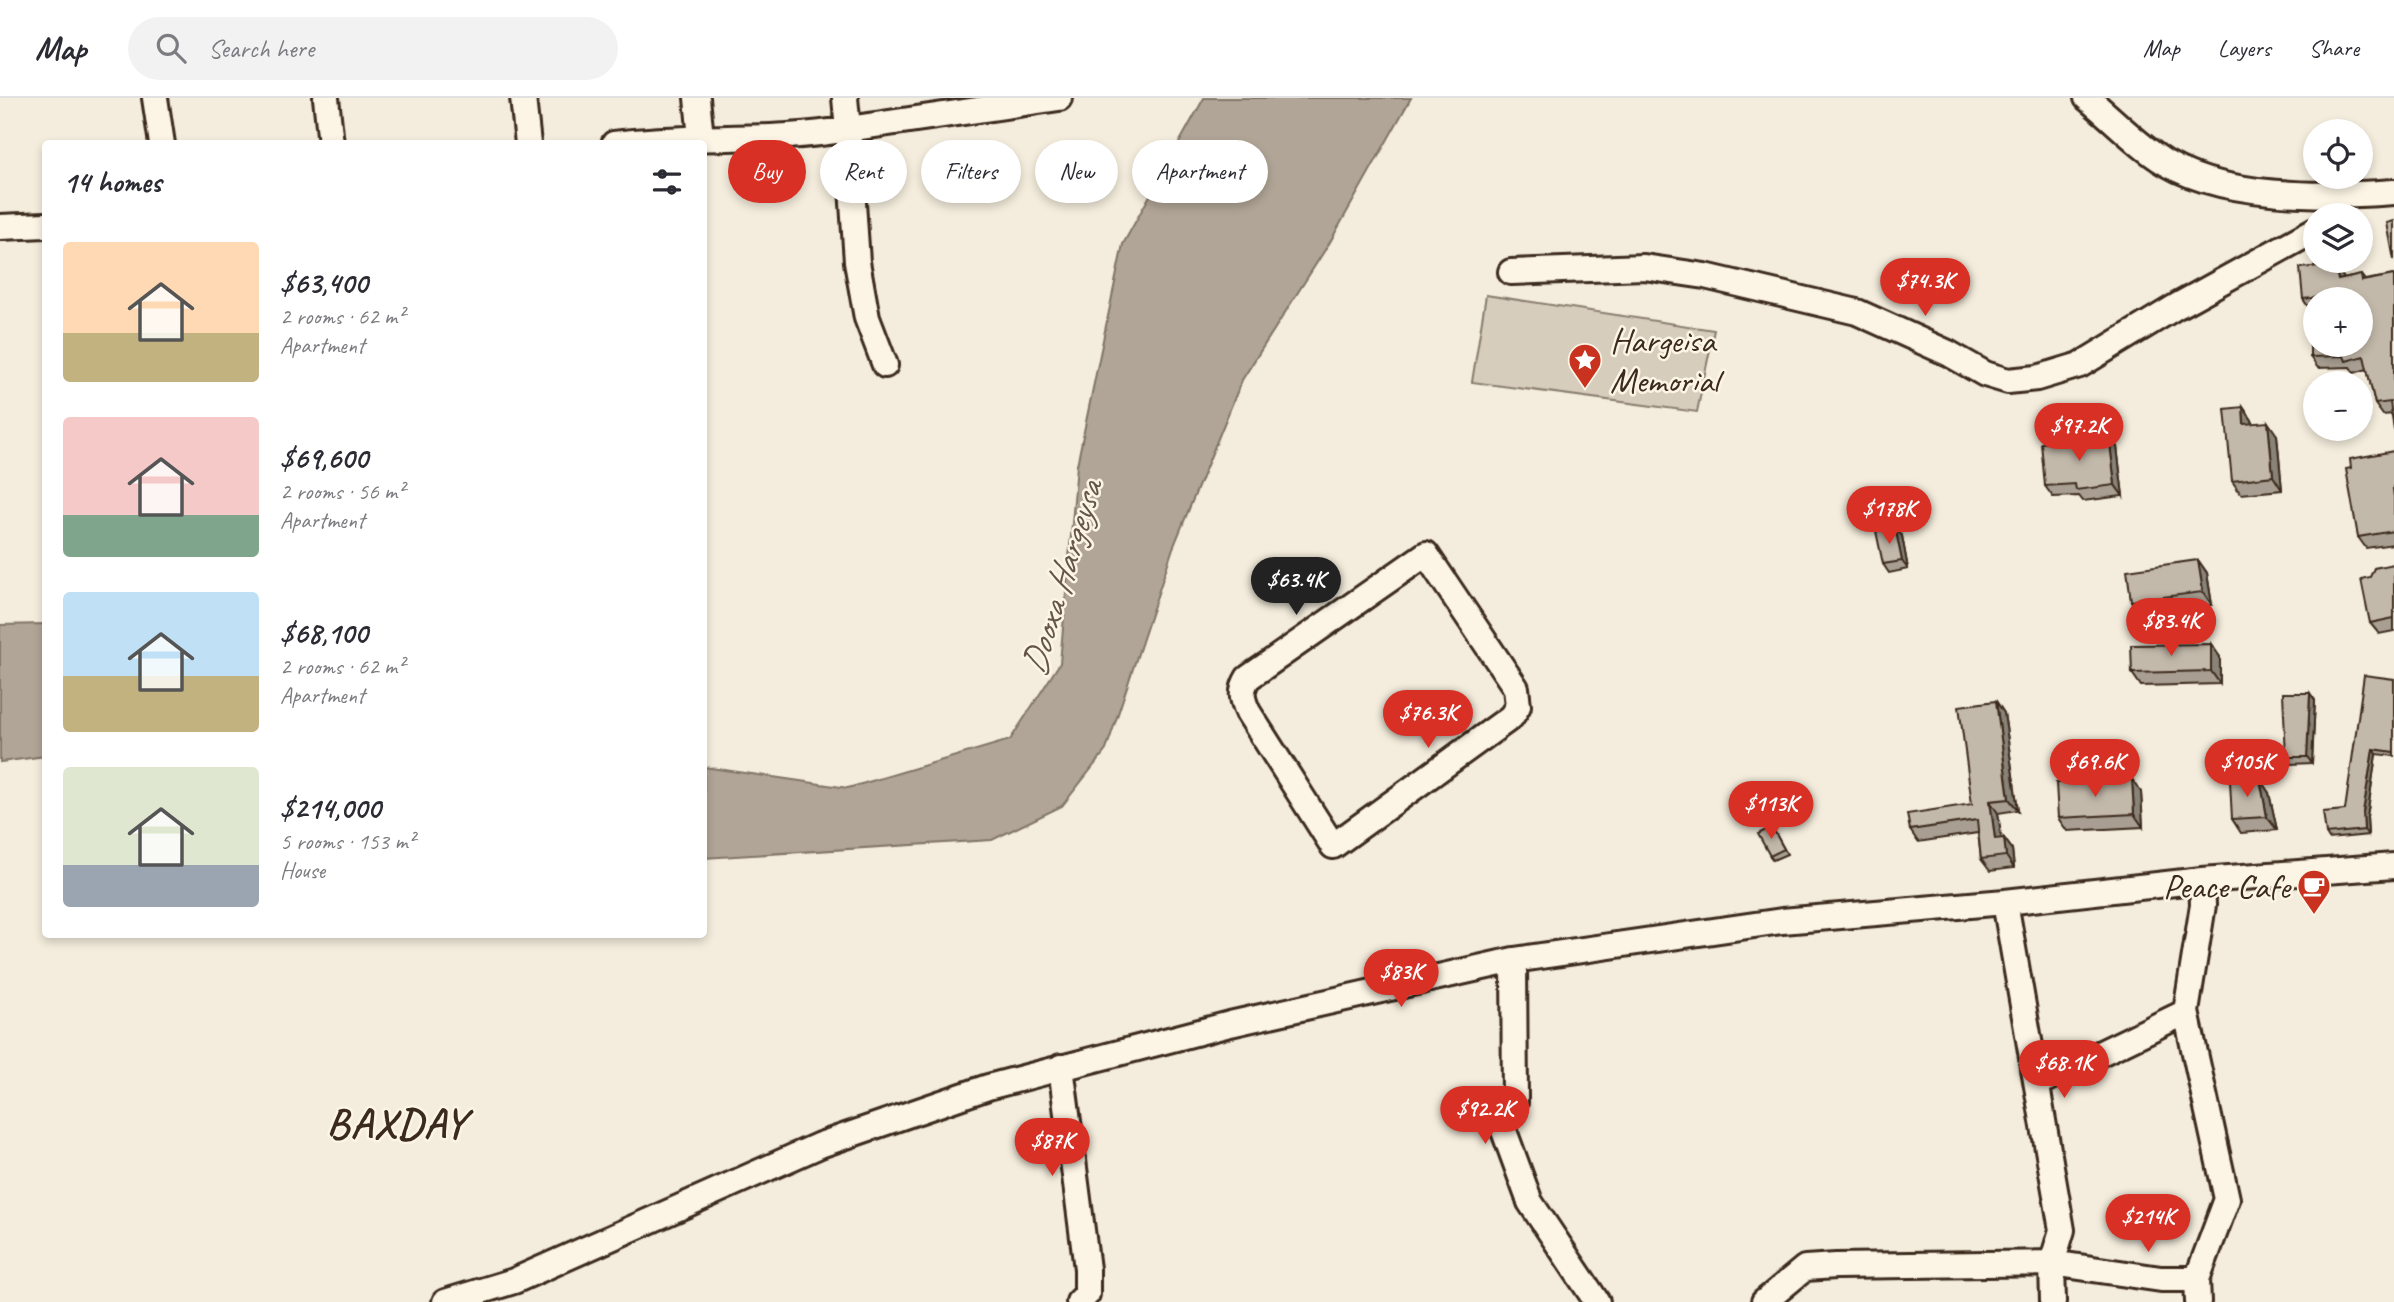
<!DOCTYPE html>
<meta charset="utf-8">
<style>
body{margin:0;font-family:Caveat,sans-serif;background:#f2f2f3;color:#2b2b33;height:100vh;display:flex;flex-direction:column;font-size:26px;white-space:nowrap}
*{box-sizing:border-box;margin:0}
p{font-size:23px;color:#7c7c81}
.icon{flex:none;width:38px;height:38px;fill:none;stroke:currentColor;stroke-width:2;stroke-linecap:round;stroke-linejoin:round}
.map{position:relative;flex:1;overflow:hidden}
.side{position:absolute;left:42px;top:42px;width:665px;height:798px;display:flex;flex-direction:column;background:#fff;border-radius:7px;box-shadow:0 4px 10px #0003}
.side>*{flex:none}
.top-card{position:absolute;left:728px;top:42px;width:665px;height:63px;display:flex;gap:14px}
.tools{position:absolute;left:2303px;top:21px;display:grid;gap:14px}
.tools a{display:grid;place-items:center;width:70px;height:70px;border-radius:50%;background:#fff;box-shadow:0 4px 10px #0003;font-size:35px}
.price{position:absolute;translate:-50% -60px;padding:0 16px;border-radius:24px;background:#d93025;color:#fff;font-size:23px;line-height:46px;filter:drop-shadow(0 2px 4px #0008)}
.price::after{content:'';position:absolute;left:50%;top:42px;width:21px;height:16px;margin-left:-10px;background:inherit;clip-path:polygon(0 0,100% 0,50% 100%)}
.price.selected{background:#222;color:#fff}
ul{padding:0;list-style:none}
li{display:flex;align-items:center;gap:21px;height:175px;padding:0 21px}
li span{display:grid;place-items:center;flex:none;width:196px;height:140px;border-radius:7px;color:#555}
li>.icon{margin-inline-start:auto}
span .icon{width:84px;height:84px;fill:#fffc;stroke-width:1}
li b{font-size:30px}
h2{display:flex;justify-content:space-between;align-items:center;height:84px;padding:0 21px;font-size:30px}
.pill{padding:0 24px;border-radius:32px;background:#fff;box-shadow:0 4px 10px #0003;font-size:24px;line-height:63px}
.pill.selected{background:#d93025;color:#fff}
header{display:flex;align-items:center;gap:42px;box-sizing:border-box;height:98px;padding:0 35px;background:#fff;border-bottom:2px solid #e1e1e2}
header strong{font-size:33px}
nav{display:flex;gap:38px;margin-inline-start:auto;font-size:24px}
.search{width:490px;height:63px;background:#f2f2f3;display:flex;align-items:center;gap:18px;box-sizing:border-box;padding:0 24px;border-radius:38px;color:#7c7c81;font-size:26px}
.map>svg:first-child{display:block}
</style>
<header>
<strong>Map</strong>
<div class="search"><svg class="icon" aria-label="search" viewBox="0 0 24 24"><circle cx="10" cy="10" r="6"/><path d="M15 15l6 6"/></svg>Search here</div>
<nav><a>Map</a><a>Layers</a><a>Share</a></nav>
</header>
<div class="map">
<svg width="2394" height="1204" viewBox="0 0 2394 1204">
<rect width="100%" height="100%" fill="#f4eddd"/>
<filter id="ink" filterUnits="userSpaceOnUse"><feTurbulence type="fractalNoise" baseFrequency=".0143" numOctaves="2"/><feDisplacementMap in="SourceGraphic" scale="14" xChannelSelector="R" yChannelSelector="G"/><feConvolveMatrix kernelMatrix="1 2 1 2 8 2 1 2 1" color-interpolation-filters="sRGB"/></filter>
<g filter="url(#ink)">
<path fill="#d6cdbd" stroke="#887c6e" stroke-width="2" d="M1486 197 1714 232 1697 314 1472 284Z"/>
<path fill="#b0a596" stroke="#817466" stroke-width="2" d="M1204 0H1411L1330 144 1242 282 1173 450 1106 652 1062 708 992 742 704 760V669L848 690 1010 642 1060 565 1077 367 1123 146Z
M45 526V658L0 664V527Z"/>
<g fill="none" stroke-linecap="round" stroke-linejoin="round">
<defs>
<path id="minor" d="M155 0 162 46
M326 0 331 46
M523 0 528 46
M697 0 701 40
M2087 0C2113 21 2138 48 2166 65 2226 101 2327 99 2394 94
M614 46C692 36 771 45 848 31L845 0
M0 129 46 127
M1511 174 1644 169 1705 178 1857 214 1948 255 1985 276 2008 283 2037 280 2080 267 2177 208 2315 132
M885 267 867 220 857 164 848 31 1059 0
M1426 456 1516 590 1518 608 1511 619 1333 748 1248 614C1242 601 1240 593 1248 580Z
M2005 804 2062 1132 2052 1165 2053 1204
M1514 862 1515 1004 1500 1022 1530 1104 1597 1204
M1061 969 1087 1171V1196L1079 1204
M2039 985 2186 914
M2197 1181 2198 1204
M445 1204 514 1183 820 1047 988 989 1230 926 1514 862 1782 823 2005 804 2202 782 2394 768
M1764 1204 1805 1170 1836 1168 2052 1165 2161 1181H2197L2227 1101 2186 914 2203 807 2202 782"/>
</defs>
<use href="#minor" stroke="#3b2a1e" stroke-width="30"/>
<use href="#minor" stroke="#fcf5e5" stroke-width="24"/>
</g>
<path fill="#a89f92" stroke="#3b2a1e" stroke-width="2" d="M2335 167 2343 181 2361 177 2365 182 2394 177 2392 316 2383 317 2375 306 2367 271 2354 275 2350 269 2318 270 2310 259 2361 247V201H2315V212L2311 213 2303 201Z
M2243 309 2252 322V326L2277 337 2282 392 2241 396 2232 383Z
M2109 338 2117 349 2123 398 2083 403 2079 398 2053 399 2045 388Z
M2394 353V446L2366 450 2358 439 2351 370Z
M1902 438 1908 471 1889 475 1883 466Z
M2198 462 2207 475 2212 507 2140 516 2131 503Z
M2394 466V533L2379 536 2370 525Z
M2211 546 2220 559V586L2141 588 2132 575Z
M2394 581V658L2376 656 2367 719 2368 737 2329 741 2326 736 2345 712Z
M2315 602 2312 665 2291 666 2286 659Z
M1996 603 2004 615 2018 712 1998 715 2001 740H2004L2012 751 2014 770 1990 773 1981 761 1978 735 1918 744 1910 732 1972 706Z
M2141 694 2143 729 2067 733 2058 720Z
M2269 695 2277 732 2241 735 2232 721Z
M1772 729 1787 756 1773 762 1770 758Z"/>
<path fill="#888277" stroke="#3b2a1e" stroke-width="2" d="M2335 167 2343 179 2346 193 2338 182Z
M2243 309 2252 322 2254 340 2244 326Z
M2268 324 2277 337 2282 392 2273 378Z
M2109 338 2117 349 2123 398 2115 387Z
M1895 429 1902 438 1908 471 1902 463Z
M2198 462 2207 475 2212 507 2203 494Z
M2211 546 2220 559V586L2211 573Z
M2310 595 2315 602 2312 665 2307 659Z
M1996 603 2004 615 2018 712 2009 701Z
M2373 651 2376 656 2367 719 2368 737 2364 732 2363 714Z
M2132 681 2141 694 2143 729 2134 716Z
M2260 681 2269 695 2277 732 2267 719Z
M1990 703 1998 715 2003 752 1995 741Z
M2004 740 2012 751 2014 770 2006 758Z"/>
<path fill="#c3b9aa" stroke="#3b2a1e" stroke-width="2" d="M2394 123V162L2387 125Z
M2335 167 2338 182 2361 177 2362 183 2394 177V332L2390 304 2375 306 2364 258 2346 263 2344 258 2310 259V230H2315V247H2361V201H2331V198L2303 201 2300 170Z
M2243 309 2244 326 2268 324 2273 378 2232 383 2225 311Z
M2109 338 2115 387 2076 392 2075 386 2045 388 2041 345Z
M2394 353V391H2393L2394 399V433L2358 439 2346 371 2351 370 2350 361Z
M1895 429 1902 463 1883 466 1876 433Z
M2198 462 2203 494 2131 503 2127 472Z
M2394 466V520L2370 525 2361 481 2370 479 2374 470Z
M2211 546V573L2132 575 2131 547Z
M2364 577 2394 581V654L2373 651 2363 714 2364 732 2326 736 2323 714 2345 712Z
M2283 595H2310L2307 659H2286Z
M1996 603 2009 701 1990 703 1995 741 2004 740 2006 758 1981 761 1977 722 1910 732 1907 716 1972 706 1959 608Z
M2132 681 2134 716 2058 720 2056 685Z
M2260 681 2267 719 2232 721 2230 683Z
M1772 729 1784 751 1770 758 1758 736Z"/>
</g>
<defs>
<symbol id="sight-pin" viewBox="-11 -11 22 30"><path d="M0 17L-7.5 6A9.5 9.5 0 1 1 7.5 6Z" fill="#c8321e" stroke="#fcf5e5"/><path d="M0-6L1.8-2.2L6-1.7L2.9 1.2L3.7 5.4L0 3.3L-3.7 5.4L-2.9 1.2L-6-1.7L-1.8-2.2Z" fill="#fff"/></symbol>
<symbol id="cafe-pin" viewBox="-11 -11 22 30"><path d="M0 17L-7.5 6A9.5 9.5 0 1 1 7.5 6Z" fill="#c8321e" stroke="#fcf5e5"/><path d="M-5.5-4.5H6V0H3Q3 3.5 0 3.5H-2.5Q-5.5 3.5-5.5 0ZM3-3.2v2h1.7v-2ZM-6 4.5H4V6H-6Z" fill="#fff"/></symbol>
</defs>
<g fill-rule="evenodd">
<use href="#sight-pin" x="1566" y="243" width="38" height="52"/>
<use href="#cafe-pin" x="2295" y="769" width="38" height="52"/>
</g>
<g text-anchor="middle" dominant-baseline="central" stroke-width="5" stroke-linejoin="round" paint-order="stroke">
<g font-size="35" fill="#3b2a1e" stroke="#fcf5e5" text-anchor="start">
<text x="1610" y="242">Hargeisa<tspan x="1610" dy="40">Memorial</tspan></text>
<text x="2290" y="788" text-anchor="end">Peace Cafe</text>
</g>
<g font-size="37" font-style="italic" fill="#645548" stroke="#fcf5e5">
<text transform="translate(1061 480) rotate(-73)">Dooxa Hargeysa</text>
</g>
<g font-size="42" font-weight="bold" letter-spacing="2" fill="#3b2a1e" stroke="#fcf5e5">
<text x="397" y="1025">BAXDAY</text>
</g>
</g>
</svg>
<div class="tools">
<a><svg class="icon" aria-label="locate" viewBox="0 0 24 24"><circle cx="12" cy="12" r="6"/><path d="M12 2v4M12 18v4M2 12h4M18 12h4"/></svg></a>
<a><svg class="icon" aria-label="layers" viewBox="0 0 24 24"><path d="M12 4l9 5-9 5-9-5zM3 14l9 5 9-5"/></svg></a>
<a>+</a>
<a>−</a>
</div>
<b class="price" style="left:1925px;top:220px">$74.3K</b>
<b class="price" style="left:2079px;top:365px">$97.2K</b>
<b class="price" style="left:1889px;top:448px">$178K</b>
<b class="price selected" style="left:1296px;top:519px">$63.4K</b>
<b class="price" style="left:2171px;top:560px">$83.4K</b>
<b class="price" style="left:1428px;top:652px">$76.3K</b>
<b class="price" style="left:2095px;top:701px">$69.6K</b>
<b class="price" style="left:2247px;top:701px">$105K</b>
<b class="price" style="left:1771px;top:743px">$113K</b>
<b class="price" style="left:1401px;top:911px">$83K</b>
<b class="price" style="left:2064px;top:1002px">$68.1K</b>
<b class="price" style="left:1485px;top:1048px">$92.2K</b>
<b class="price" style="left:1052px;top:1080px">$87K</b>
<b class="price" style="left:2148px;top:1156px">$214K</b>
<div class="top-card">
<a class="pill selected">Buy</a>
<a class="pill">Rent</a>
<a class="pill">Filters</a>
<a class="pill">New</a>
<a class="pill">Apartment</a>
</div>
<section class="side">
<h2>14 homes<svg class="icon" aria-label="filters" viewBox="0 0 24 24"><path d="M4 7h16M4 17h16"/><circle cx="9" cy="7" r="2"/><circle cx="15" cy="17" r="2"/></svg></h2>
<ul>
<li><span style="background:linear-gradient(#ffd9b3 65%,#c2b280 0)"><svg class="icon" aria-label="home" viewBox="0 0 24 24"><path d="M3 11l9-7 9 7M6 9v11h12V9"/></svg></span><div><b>$63,400</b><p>2 rooms · 62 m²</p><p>Apartment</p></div></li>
<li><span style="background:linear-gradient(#f6c9c9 70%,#7fa58c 0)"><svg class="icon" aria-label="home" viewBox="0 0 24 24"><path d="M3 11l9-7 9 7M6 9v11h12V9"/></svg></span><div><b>$69,600</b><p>2 rooms · 56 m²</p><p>Apartment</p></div></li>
<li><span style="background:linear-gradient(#bfe0f5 60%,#c2b280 0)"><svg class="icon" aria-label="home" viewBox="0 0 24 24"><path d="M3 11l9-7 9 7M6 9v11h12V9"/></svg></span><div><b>$68,100</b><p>2 rooms · 62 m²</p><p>Apartment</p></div></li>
<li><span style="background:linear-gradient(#dfe7d0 70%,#9aa5b1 0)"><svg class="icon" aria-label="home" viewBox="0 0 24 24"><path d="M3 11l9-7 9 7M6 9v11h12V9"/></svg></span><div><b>$214,000</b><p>5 rooms · 153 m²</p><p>House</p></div></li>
</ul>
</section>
</div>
